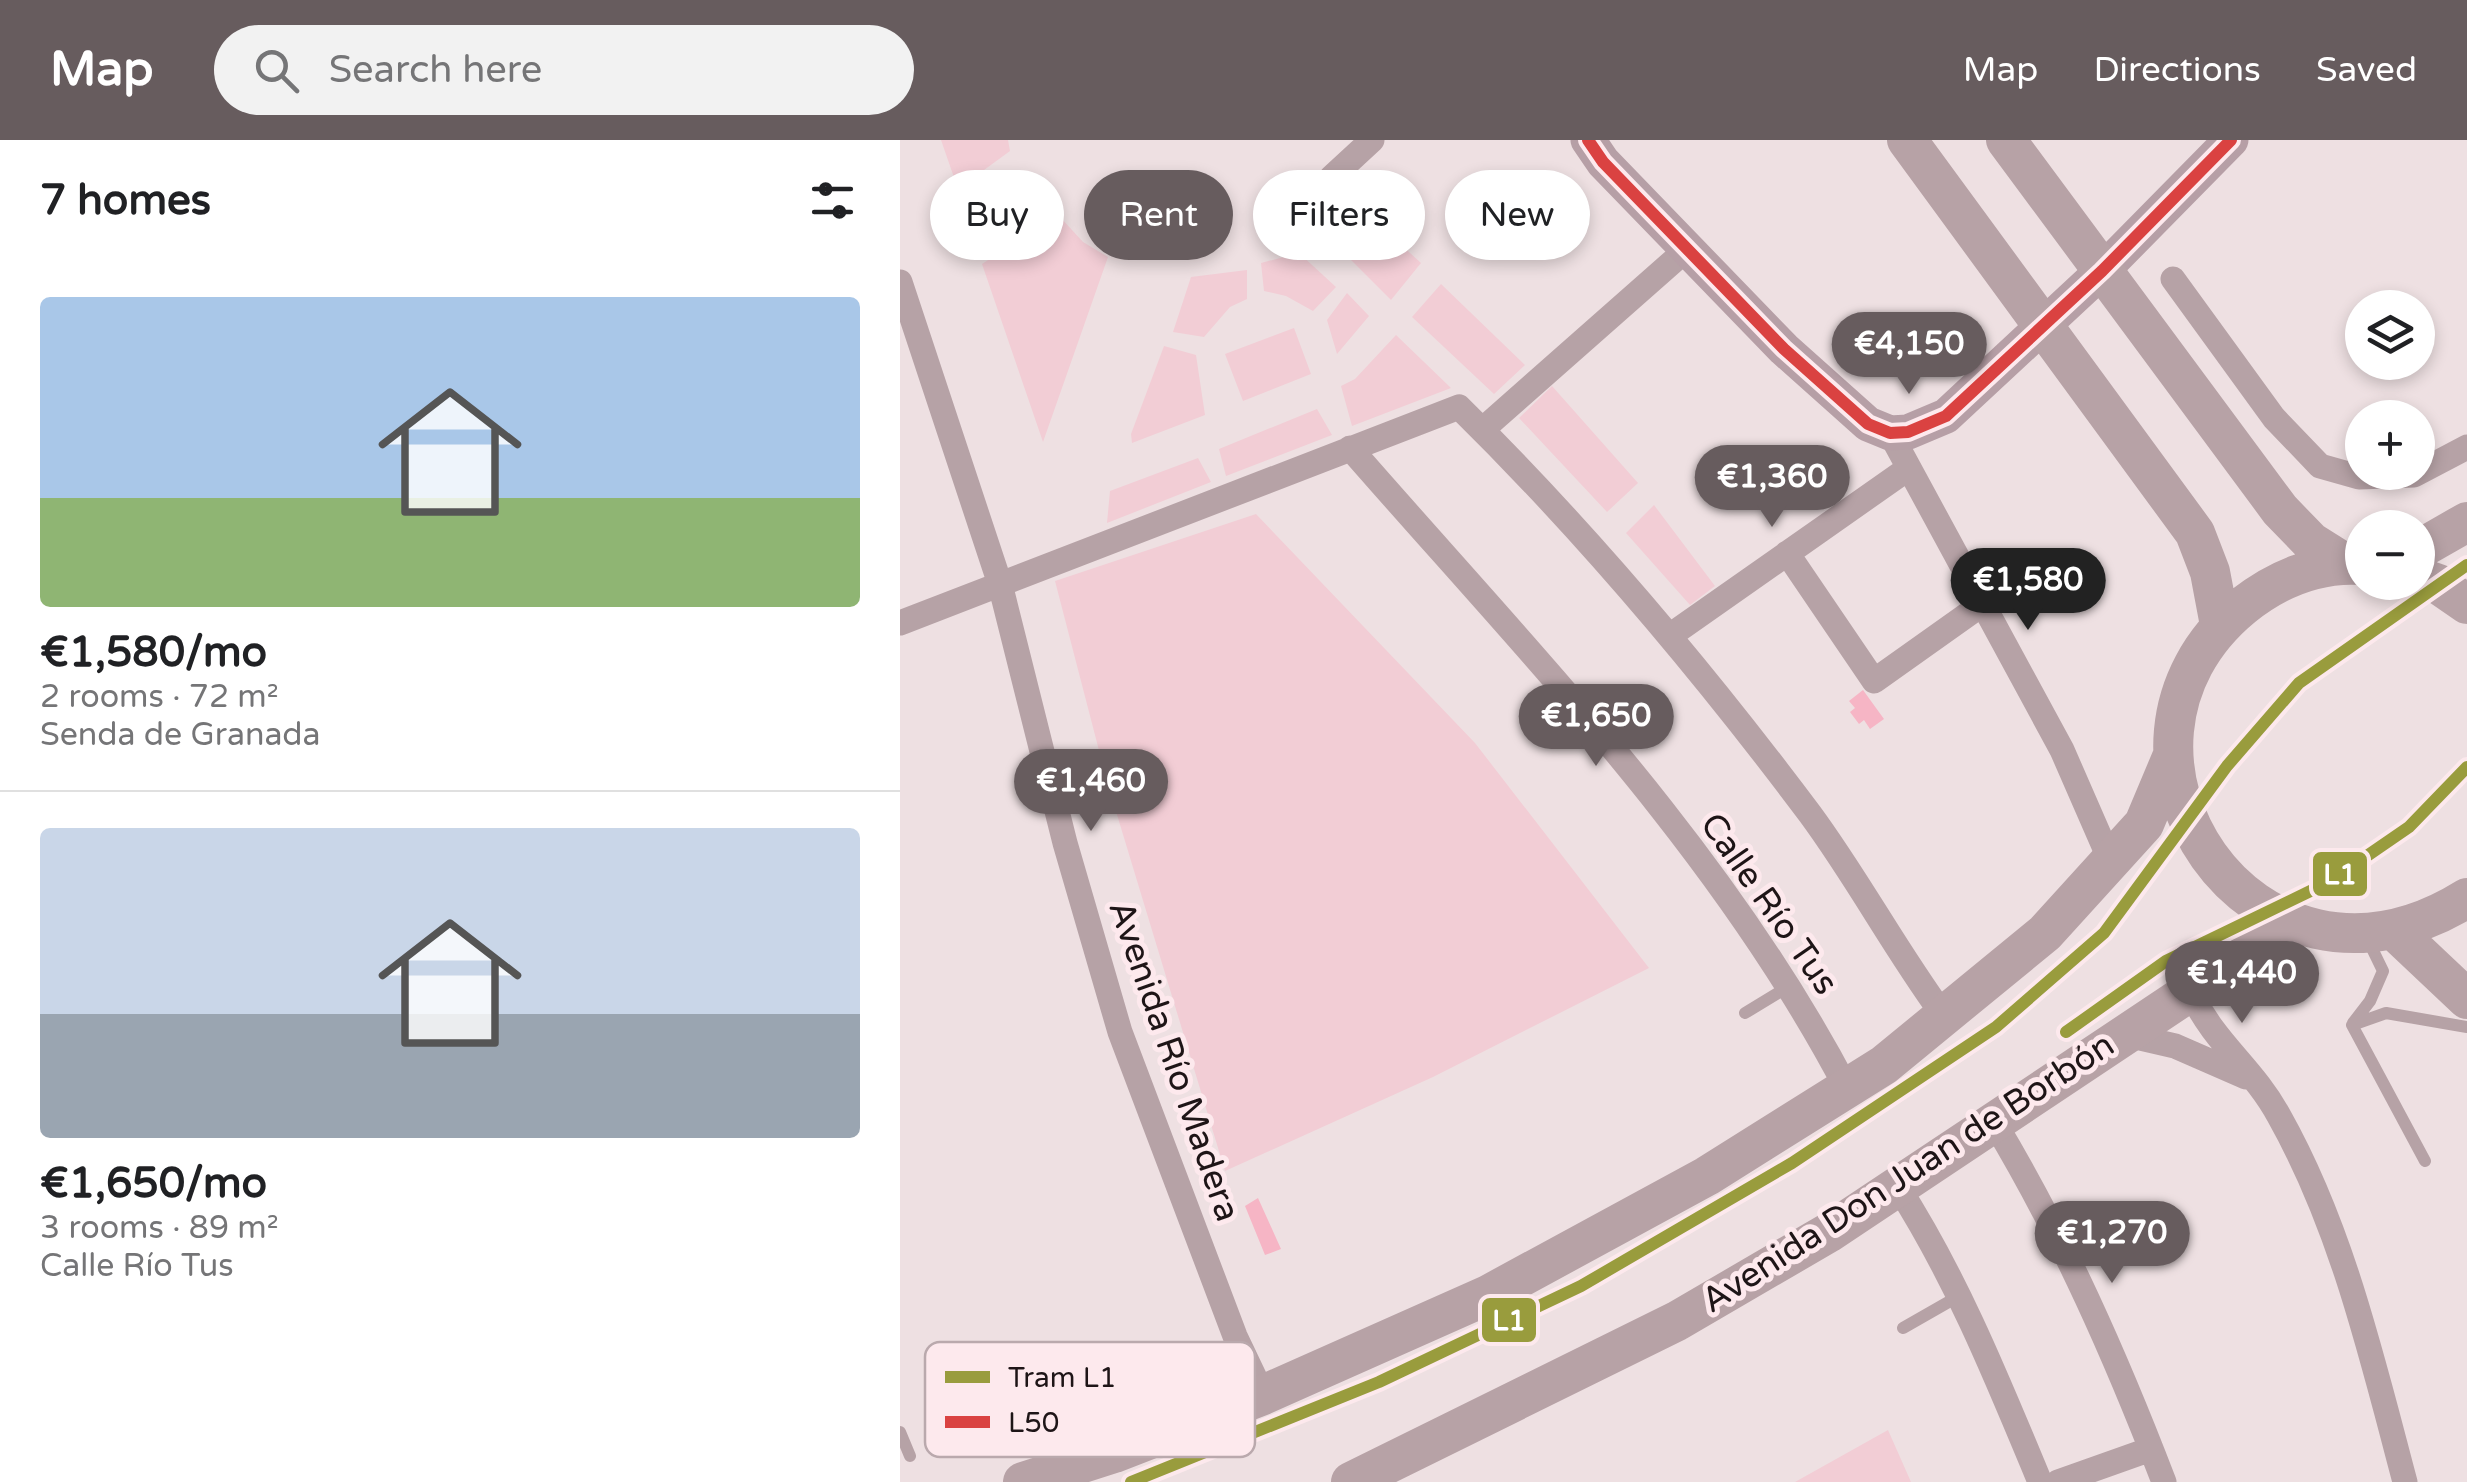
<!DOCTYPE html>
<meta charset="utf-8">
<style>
body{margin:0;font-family:"Varela Round",sans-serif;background:#f2f2f2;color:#202124;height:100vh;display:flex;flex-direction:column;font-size:38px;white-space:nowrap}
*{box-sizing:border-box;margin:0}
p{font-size:32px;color:#757577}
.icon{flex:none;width:55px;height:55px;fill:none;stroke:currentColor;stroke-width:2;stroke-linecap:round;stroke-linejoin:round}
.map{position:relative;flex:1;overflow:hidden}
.sheet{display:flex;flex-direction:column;background:#fff;width:900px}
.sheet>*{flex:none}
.hud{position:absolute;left:30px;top:30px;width:950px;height:90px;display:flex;gap:20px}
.tools{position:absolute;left:1445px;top:150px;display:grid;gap:20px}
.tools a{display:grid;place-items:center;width:90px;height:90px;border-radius:50%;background:#fff;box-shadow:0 5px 15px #0003;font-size:50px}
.price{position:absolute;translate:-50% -85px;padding:0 22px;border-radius:35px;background:#675c5e;color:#fff;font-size:32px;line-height:65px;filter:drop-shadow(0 2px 5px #0008)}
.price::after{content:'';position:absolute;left:50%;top:60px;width:30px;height:22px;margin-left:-15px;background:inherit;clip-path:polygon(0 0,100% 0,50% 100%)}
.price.selected{background:#222;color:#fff}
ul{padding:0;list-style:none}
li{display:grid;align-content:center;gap:20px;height:530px;padding:0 40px}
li+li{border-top:2px solid #e0e0e0}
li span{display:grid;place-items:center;height:310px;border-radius:10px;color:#555}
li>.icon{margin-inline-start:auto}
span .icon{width:180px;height:180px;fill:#fffc;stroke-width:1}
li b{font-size:42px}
h2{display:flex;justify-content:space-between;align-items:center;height:120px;padding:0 40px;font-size:42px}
.pill{padding:0 35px;border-radius:45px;background:#fff;box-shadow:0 5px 15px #0003;font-size:35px;line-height:90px}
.pill.selected{background:#675c5e;color:#fff}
header{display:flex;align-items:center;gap:60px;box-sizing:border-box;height:140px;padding:0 50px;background:#675c5e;color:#fff}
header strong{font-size:48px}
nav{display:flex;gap:55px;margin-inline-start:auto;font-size:35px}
.search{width:700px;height:90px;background:#f2f2f2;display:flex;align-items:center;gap:25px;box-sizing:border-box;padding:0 35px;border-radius:55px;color:#757577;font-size:38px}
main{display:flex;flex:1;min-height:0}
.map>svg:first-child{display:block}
</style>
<header>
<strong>Map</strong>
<div class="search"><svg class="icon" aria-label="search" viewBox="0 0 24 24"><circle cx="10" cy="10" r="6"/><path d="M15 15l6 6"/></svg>Search here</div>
<nav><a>Map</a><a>Directions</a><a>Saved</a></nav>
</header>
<main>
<section class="sheet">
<h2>7 homes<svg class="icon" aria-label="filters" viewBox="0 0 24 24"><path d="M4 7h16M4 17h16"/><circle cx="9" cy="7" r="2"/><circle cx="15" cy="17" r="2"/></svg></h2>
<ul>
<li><span style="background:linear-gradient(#a9c7e8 65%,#8fb573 0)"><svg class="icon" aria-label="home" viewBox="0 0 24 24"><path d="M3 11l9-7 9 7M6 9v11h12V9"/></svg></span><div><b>€1,580/mo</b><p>2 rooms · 72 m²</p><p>Senda de Granada</p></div></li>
<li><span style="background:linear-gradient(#c9d6e8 60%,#9aa5b1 0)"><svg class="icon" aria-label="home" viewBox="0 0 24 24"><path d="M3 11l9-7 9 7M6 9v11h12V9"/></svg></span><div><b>€1,650/mo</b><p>3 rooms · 89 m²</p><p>Calle Río Tus</p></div></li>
</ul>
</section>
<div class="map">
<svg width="1567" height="1342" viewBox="0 0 1567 1342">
<rect width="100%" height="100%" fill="#eee0e2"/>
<path fill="#f2cdd5" d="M41 0H108L110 11 58 49Z
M464 71 521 123 491 160 415 84Z
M152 78H161L183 102 208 117 143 302 82 124Z
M399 113 436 147 413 171 386 156 364 151 361 123Z
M347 130V159L330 167 304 197 273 192 291 137Z
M541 144 625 225 594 254 512 177Z
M447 153 469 176 437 214 427 180Z
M394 188 411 234 343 261 325 214Z
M496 195 551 248 452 286 441 246 455 239Z
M264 206 296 215 305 275 232 303 231 294Z
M652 246 738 343 707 372 619 278Z
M417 269 432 295 326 336 319 309Z
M298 318 311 342 207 383 210 351Z
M754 365 815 446 790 465 726 393Z
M356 374 575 603 749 828 533 937 325 1031 208 645 155 441Z
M988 1290 1011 1342H895Z"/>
<path fill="#f6b5c5" d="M963 550 984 579 970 589 964 580 959 584 950 572 955 568 949 561Z
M358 1058 381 1109 365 1115 345 1066Z"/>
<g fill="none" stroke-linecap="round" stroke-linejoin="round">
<path stroke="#b6a2a6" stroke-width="12" d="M845 873 886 848
M1453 883 1470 861 1483 831 1466 796
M1452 885 1525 1021
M1452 885 1486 873 1567 887
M1003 1188 1059 1156
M0 1292 10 1316"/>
<path stroke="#b6a2a6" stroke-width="25" d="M432 37 472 0
M1273 139 1374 278 1420 326 1459 337 1514 335 1567 307
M0 142 100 444 165 703 220 892 335 1196 363 1255
M582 290 786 110
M990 293 1162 610 1210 720
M450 308C627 511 821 708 947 949
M887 413 974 541 1081 465
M0 483 559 267C687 393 802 530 910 674 958 739 996 811 1044 876
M771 495 1006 330
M1291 853C1315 904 1353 928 1379 976 1442 1088 1472 1218 1505 1342
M1223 894 1275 906 1346 937
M1094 982C1163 1097 1216 1217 1264 1342
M998 1047C1057 1139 1098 1241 1140 1342
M1158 1342 1251 1309"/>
<path stroke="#b69fa6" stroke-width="35" d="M688 0 703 22 884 209 968 284 990 293 1008 292 1046 276 1202 131 1331 0"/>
<path stroke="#b7a2a6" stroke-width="40" d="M1007 0 1295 393 1310 432 1320 485
M1106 0 1380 370 1411 402 1446 424
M1518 410 1567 382
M1462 425C1418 422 1377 439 1343 466 1168 609 1352 892 1567 758
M1518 437 1538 444 1567 464
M1496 792 1567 859
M123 1342 214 1313 363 1255 588 1155 807 1036 984 925 1145 793 1244 684 1273 615
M451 1342 777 1181 928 1093 1393 783"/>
<defs>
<path id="bus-1" d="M688 0 703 22 884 209 968 284 990 293 1008 292 1046 276 1202 131 1331 0"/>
</defs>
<use href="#bus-1" stroke="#fde9ed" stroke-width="20"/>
<use href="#bus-1" stroke="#da4241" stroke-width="12"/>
<defs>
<path id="tram-1" d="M1166 892 1266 821 1429 742 1509 687 1567 627
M231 1342 479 1242 681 1146 892 1023 1096 887 1204 793 1327 626 1399 543 1567 425"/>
</defs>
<use href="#tram-1" stroke="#fde9ed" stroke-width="20"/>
<use href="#tram-1" stroke="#999c3d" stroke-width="12"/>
</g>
<g text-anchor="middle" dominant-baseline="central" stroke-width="10" stroke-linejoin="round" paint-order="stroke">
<g font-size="35" fill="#1e1517" stroke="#fde9ed">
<text transform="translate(869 764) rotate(55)">Calle Río Tus</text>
<text transform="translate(274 921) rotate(71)">Avenida Río Madera</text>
<text transform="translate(1008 1033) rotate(-33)">Avenida Don Juan de Borbón</text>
</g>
</g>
<rect x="25" y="1202" width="330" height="115" rx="15" fill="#fde9ed" stroke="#baa9ad" stroke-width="2.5"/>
<rect x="45" y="1231" width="45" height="12" fill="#999c3d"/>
<rect x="45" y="1276" width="45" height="12" fill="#da4241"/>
<g font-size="28" fill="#1e1517">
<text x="108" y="1247">Tram L1</text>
<text x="108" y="1292">L50</text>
</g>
<g stroke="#fde9ed" stroke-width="4">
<rect x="1411" y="710" width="58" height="48" rx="10" fill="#999c3d"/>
<rect x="580" y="1156" width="58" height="48" rx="10" fill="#999c3d"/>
</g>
<g font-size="28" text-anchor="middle" font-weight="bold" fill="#fff">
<text x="1440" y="744">L1</text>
<text x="609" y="1190">L1</text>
</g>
</svg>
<div class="tools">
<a><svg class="icon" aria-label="layers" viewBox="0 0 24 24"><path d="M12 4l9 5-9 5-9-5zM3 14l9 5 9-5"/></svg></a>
<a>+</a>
<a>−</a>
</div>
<b class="price" style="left:1009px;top:257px">€4,150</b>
<b class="price" style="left:872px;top:390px">€1,360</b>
<b class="price selected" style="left:1128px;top:493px">€1,580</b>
<b class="price" style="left:696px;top:629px">€1,650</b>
<b class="price" style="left:191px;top:694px">€1,460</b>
<b class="price" style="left:1342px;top:886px">€1,440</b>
<b class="price" style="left:1212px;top:1146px">€1,270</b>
<div class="hud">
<a class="pill">Buy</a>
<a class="pill selected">Rent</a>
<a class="pill">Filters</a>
<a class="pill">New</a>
</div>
</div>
</main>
